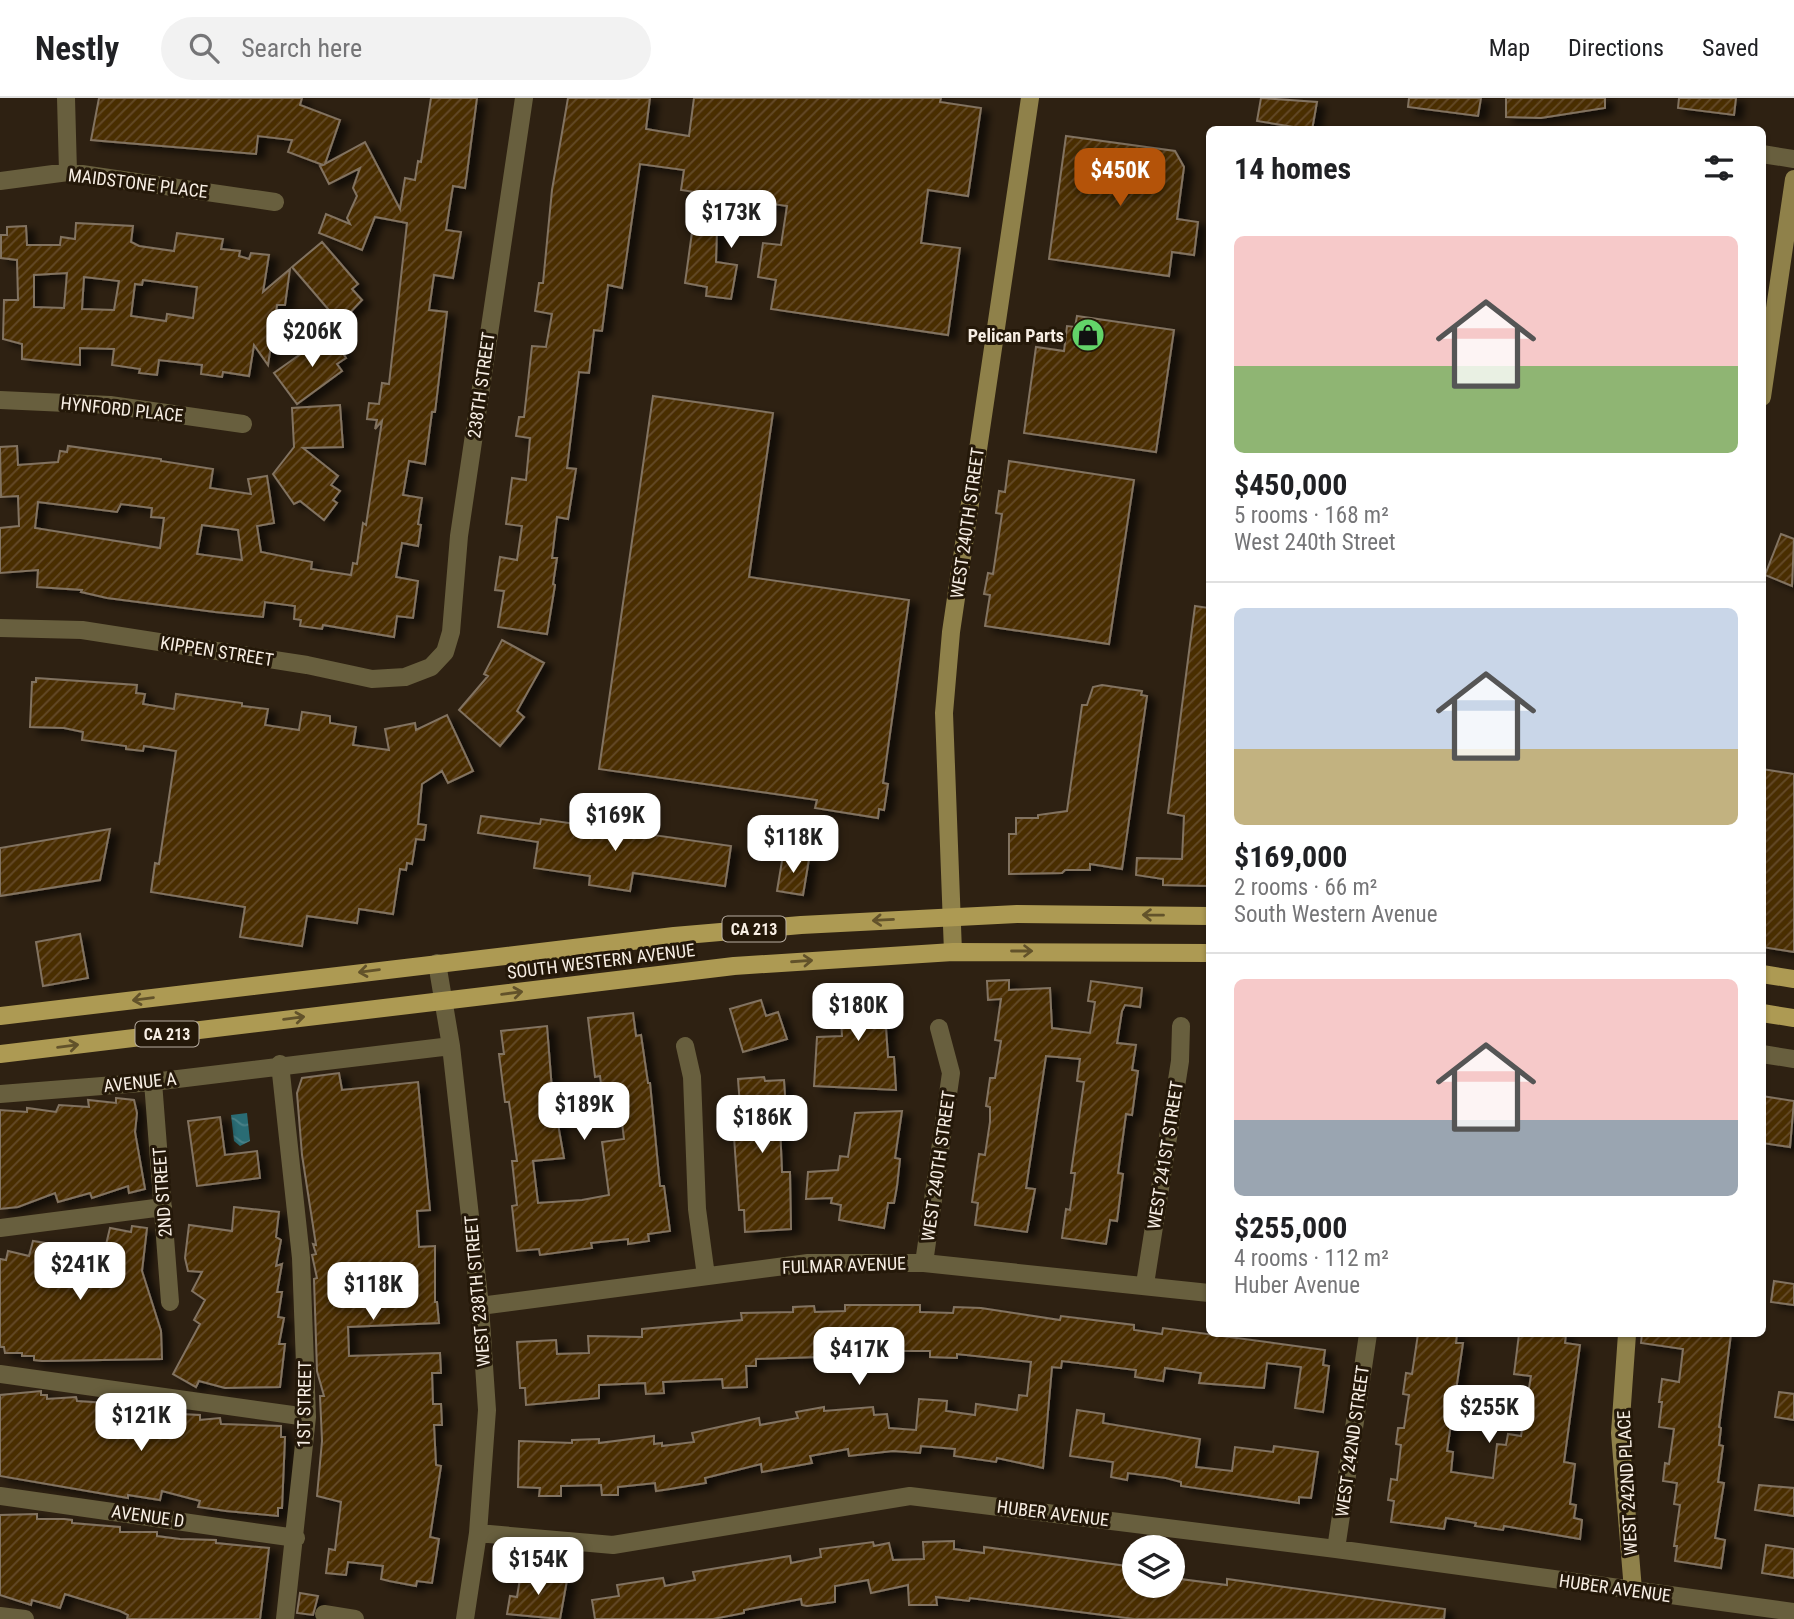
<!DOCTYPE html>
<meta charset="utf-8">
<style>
body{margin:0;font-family:"Roboto Condensed",sans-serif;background:#f2f2f2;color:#202124;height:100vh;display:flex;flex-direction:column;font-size:26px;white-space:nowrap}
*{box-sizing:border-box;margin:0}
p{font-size:23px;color:#757577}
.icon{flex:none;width:38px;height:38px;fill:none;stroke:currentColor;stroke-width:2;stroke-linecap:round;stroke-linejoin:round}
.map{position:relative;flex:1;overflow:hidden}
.side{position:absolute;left:1206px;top:28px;width:560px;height:1211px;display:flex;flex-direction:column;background:#fff;border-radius:10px;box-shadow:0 2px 5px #0004}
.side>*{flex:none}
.fabs{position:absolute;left:1122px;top:1437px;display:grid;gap:14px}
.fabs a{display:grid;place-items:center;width:63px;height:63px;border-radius:50%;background:#fff;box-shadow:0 2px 5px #0004;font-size:35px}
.price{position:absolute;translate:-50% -60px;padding:0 16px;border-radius:14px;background:#fff;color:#222;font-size:23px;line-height:46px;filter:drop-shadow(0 2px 4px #0008)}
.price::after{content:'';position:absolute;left:50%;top:42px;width:21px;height:16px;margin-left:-10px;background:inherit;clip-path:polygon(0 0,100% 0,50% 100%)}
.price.selected{background:#b45309;color:#fff}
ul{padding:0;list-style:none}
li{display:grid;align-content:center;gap:14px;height:371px;padding:0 28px}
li+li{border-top:2px solid #e0e0e0}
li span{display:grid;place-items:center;height:217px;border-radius:10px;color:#555}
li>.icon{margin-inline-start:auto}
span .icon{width:126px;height:126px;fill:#fffc;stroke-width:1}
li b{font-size:30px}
h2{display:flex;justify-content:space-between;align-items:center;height:84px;padding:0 28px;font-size:30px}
header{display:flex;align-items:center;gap:42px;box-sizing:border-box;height:98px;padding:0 35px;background:#fff;border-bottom:2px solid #e0e0e0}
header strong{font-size:33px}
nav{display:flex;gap:38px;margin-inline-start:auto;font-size:24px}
.search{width:490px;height:63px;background:#f2f2f2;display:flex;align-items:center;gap:18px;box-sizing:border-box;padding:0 24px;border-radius:38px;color:#757577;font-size:26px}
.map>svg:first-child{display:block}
</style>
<header>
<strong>Nestly</strong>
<div class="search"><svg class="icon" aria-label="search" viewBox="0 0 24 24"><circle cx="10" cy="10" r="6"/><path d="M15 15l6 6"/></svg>Search here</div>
<nav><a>Map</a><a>Directions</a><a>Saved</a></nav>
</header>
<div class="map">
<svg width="1794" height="1521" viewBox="0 0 1794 1521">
<defs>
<pattern id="water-waves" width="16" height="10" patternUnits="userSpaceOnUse" patternTransform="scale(1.75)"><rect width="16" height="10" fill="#2a6c74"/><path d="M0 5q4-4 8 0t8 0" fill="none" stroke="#4a8188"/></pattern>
<pattern id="building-hatch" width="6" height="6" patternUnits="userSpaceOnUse" patternTransform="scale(1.75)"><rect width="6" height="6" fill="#4a2d05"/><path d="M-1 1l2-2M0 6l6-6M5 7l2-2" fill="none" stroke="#654c29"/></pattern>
<filter id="shadow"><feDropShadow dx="8" dy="4.5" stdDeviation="3.5" flood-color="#0009"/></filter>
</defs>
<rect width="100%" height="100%" fill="#2e2112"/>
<path fill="url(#water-waves)" d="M247 1015 250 1043 240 1048 234 1043 231 1017Z"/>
<path fill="url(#building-hatch)" stroke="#827361" stroke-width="2" fill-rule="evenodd" filter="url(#shadow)" d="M99 0H302L300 7 340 22 325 66 365 44 400 111 405 80 415 82 418 63 421 64 431 0H477L465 90 453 88 446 132 461 134 453 180 434 177 429 212 447 214 435 314H432L425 366 409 363 403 397 422 400 418 426 421 427 418 448 402 445 396 479 418 483 413 520 397 518 394 539 323 527 322 531 300 528 301 522 294 521 295 508 265 504 263 519 215 514 107 500 81 494 82 492 37 489 38 472 0 475V430L19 428 18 398 1 399 0 349 17 348 18 367 58 364 60 353 67 354 68 348 161 361V363L213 371 210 390 251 396 248 381 267 378 274 425 257 428 261 454 312 464 311 471 351 477 353 465 357 466 363 425 366 427 382 323 375 331 377 322 367 321 369 305 379 306 382 285 389 286 407 125 375 119 362 152 319 135 326 116 350 126 347 120 357 98 353 90 360 70 329 86 320 68 323 67 288 54 292 42 258 38 256 56 91 42ZM38 404 117 414 121 406 152 410 151 419 164 420 160 450 35 430ZM202 427 238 432 242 462 197 456Z
M568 0H650L646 31 689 38 694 0H941L940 4 981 10 968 98 928 92 921 145 960 150 948 237 771 211 776 182 758 179 763 145 781 147 787 108 681 92 684 72 640 66 622 190 608 187 602 233 594 232 589 275 579 274 567 370 576 371 568 421 557 419 552 460H557L553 486 555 487 547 536 498 529 504 493 495 492 500 459 517 462 522 428 506 426 512 380 526 382 530 340 516 338 519 319H524L532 248 546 249 552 216 535 213 539 185H543L552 92Z
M1261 0 1317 4 1312 32 1257 23Z
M1409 0H1481L1478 18 1408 9Z
M1506 0H1605V10L1541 20 1506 19Z
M1679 0H1736L1734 17 1678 10Z
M1066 38 1175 53 1184 69 1177 121 1198 124 1194 157 1172 154 1169 178 1049 161Z
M76 125 133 128 131 144 139 148 174 153 177 135 223 141 221 151 240 153 239 158 249 161 251 155 269 157 263 194 290 171 285 207H277L268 267 254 247 249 278 223 274 222 279 201 276 202 267 159 262 157 277 139 275 140 271 112 267 114 251 80 250V267L22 261V246L3 241 4 202H18L17 162 1 160V137H7V129L26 128 27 147H60L61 139 75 141ZM67 175 64 210 34 209V177ZM84 179 119 183 114 212 82 211ZM143 182 197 189 193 220 167 216 166 223 131 218 135 186 142 187Z
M693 127 717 131 716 164 737 167 731 201 706 198 707 189 685 185Z
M322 144 358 186 352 191 362 202 340 225 292 169Z
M1077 218 1174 232 1156 354 1024 335 1036 249 1064 253 1067 228 1075 229Z
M330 235 346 260 337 266 342 273 297 306 274 275Z
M653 298 773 315 749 479 909 502 883 685 888 686 884 712 879 711 878 720 815 710 817 702 599 671Z
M340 307 343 349 303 350 338 378 331 387 340 393 333 402 337 405 324 422 300 403 294 406 273 376 294 349 292 310Z
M1009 363 1134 382 1109 546 985 528 990 497 984 496 988 475 993 476 1002 416 996 415 999 393 1005 394Z
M1781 436 1794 441 1792 488 1765 477Z
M1195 508 1209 510V788L1163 787V781L1136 777 1137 760 1182 761 1184 718 1168 715Z
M502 542 544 565 517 613 524 619 500 648 459 612 488 578 484 576Z
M36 580 137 587 136 595 145 596 143 606 174 611 176 596 242 605V608L268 611 265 627 299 632 302 614 330 618V625L356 629 353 647 389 652 385 631 415 625 416 632 447 617 473 673 448 685 442 673 422 686 418 726 426 727 424 742 416 741 412 766 407 765 406 772 400 771 393 816 359 811 357 825 307 818 302 848 240 839 245 809 151 794 155 765 159 766 176 653 144 648 143 653 126 651V648L82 642 83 634 64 630 30 629 32 584H36Z
M1102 587 1142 593 1141 597 1147 598 1122 771 1090 766V772H1065L1062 775 1009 776V736H1016V720H1038V717L1067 713 1082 607H1087L1093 589Z
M1762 671 1794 676V854L1762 849Z
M481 718 540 726 541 721 731 748 725 788 633 775 630 793 589 787 590 778 534 770 538 744 478 735Z
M110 731 100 782 0 798V750Z
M783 757 809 761 803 797 777 793Z
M80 836 88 880 43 888 36 844Z
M1009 882V892L1050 890 1052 930 1090 935 1095 904 1088 903 1091 883 1142 890 1140 909 1125 907 1122 913 1117 945 1136 947 1132 972 1138 973 1132 1017 1126 1016 1118 1075 1123 1076 1117 1123 1110 1122 1106 1146 1062 1140 1066 1111 1070 1112 1075 1075H1071L1084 984 1077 983 1080 961 1046 958 1026 1090 1035 1091 1027 1134 975 1127 978 1105 972 1104 976 1076 979 1056 985 1057 990 1024V1009L986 1008 990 980H995L1001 943 995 942 1001 901 988 902 987 883Z
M889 887 891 915 887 916 888 930H886L888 959H894L896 992 814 988 817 939 842 938 839 891Z
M761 902 766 918 778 914 787 941 743 954 730 911Z
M633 915 636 938 641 937 648 985H650L660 1088H664L670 1133 648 1136 649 1143 628 1146V1141L591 1145 592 1150 540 1157 539 1151 517 1153 512 1108 517 1107 512 1063H517L509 1004H505L499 956H504L501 933 547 928 552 992 564 1060 533 1063 538 1105 582 1102 609 1097 602 1044 624 1041 619 1001H603L600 978 595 979 588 920Z
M339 975 342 992 418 984 430 1112 417 1113 419 1149 435 1148V1204H437L439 1225 348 1229 349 1258 440 1255 441 1275H432L433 1306H441L442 1327H434L436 1367 441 1368 430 1439 439 1441 432 1485 417 1483 416 1488 389 1483 381 1481 383 1468 348 1464 346 1477 326 1475 329 1451 335 1452 341 1404 317 1398 322 1343 320 1298H324L317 1273 314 1181 317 1180 312 1157 316 1156 313 1146 316 1147 302 1057 297 995 302 980Z
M764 979 765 983 784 982 787 1027H780L782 1074H790L791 1131 745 1134 744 1112H739L732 1009 740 1008 738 981Z
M1762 998 1794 1003 1790 1049 1762 1045Z
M116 1000 134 1002 137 1015 135 1034 145 1091 129 1095 128 1088 92 1100 90 1095 58 1104 55 1095 18 1109 0 1111V1012L27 1014V1010L56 1014 59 1007 89 1009 88 1002 116 1005Z
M902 1013 895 1060 900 1061 897 1088 894 1105H888L884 1130 839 1122 841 1107 831 1105 832 1100 806 1101 808 1074 838 1072 840 1058 848 1059 855 1015Z
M220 1019 225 1057 257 1053 260 1080 197 1088 188 1023Z
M234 1109 279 1114 276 1139 281 1142 276 1168 282 1166 277 1194H282L278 1219 284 1220 279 1246H285L280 1289 225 1290 199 1283 196 1289 173 1276 200 1226 194 1222 205 1202 192 1193 202 1174 188 1173 185 1160 189 1127 232 1133Z
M132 1128 147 1130 142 1173 161 1233 162 1261 42 1263 34 1262V1258H22V1255H5L4 1249H0V1161L6 1162 8 1153 29 1158 33 1143 104 1155 110 1130 131 1134Z
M1774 1183 1794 1186V1207L1771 1204Z
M845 1207H920V1214L953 1215 954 1209 981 1210 1060 1222 1061 1218 1134 1227V1232L1162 1236 1163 1230 1325 1252 1323 1267 1329 1268 1323 1314 1295 1310 1301 1269 1267 1265 1264 1290 1199 1285 1201 1275 1165 1270 1163 1283 1135 1279 1136 1272 1062 1263 1061 1270 1052 1269 1043 1370 997 1360 996 1364 954 1358 955 1351 921 1348 920 1355 893 1353 849 1358 848 1351 810 1358 812 1365 762 1374 761 1366 705 1380 706 1385 670 1391 656 1393 655 1385 618 1389V1397H602L601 1387 561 1388V1398H539L540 1390 518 1389 519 1343 572 1345V1342L599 1341V1345L654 1338V1346L662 1345V1348L694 1344 692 1335 759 1320 760 1327 798 1320 796 1314 824 1309V1313L873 1309 874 1317 887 1316 889 1330 916 1332 919 1301 947 1303 946 1313 975 1317 976 1306 1017 1312 1019 1297 1027 1298 1031 1264 957 1256V1260L930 1259V1253H851V1258L756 1261V1268H746L747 1289 723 1290 722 1281 663 1284 664 1295 646 1296 645 1285 599 1287V1300L526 1307 525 1290H520L517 1244 556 1242 557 1256 589 1255 588 1238 642 1239V1231L742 1222 741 1215 793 1214V1209L814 1208 815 1214 845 1213Z
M1418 1236H1457L1456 1245H1463L1447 1353 1453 1354 1451 1374 1493 1380 1497 1346 1506 1347 1508 1336 1521 1338 1531 1278 1514 1276 1519 1236H1566L1565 1245 1580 1247 1564 1364 1575 1366 1570 1406 1576 1407 1574 1420 1582 1422 1580 1441 1504 1428 1503 1432 1475 1428 1476 1425 1446 1420 1444 1431 1391 1424 1394 1403 1388 1402 1391 1381 1397 1382 1401 1347 1396 1346 1398 1330H1404L1409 1297 1403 1296 1406 1275 1412 1276Z
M1642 1236H1731L1719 1329 1721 1330 1719 1347 1723 1348 1718 1384 1724 1385 1715 1440 1725 1442 1721 1470 1675 1463 1677 1448H1674L1680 1407 1674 1406 1677 1385 1663 1383 1665 1365 1669 1366 1674 1331 1659 1329 1662 1304H1659L1662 1281 1679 1284 1683 1251 1641 1245Z
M41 1293V1297H47V1301L76 1299 77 1303 124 1306 123 1311H159L160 1315 200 1317V1322L220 1320 221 1326 281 1328V1339H285L282 1410H278V1418L226 1413 198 1409 200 1403 162 1393 160 1402 128 1397V1400L0 1378V1297Z
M1779 1294 1794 1296V1322L1775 1319Z
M1077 1312 1104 1316 1103 1325 1200 1341 1196 1369 1232 1373 1235 1349 1273 1354 1274 1348 1318 1354 1311 1400 1299 1399V1405L1181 1388V1384L1166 1380 1128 1375 1127 1382 1111 1379 1113 1364 1070 1358Z
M1759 1387 1794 1390V1418L1755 1412Z
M37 1416V1421H64L72 1422V1425L120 1429V1434H157V1438L180 1441 216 1442V1445L269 1450 260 1521H127L128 1517 120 1513 65 1496 60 1510 32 1502 31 1507 0 1497V1417Z
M954 1443V1451L984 1455V1449L1134 1469V1488H1172V1480L1227 1487V1481L1445 1511 1444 1521H1134L970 1500 969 1503 936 1499 937 1507H909L908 1487 871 1495 868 1482 835 1488V1504L807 1508 802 1507 801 1501 744 1512V1515L713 1521H595L592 1502 619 1498 617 1487 663 1480 665 1488 695 1482 693 1474 790 1458 791 1465 821 1459 820 1451 873 1444 874 1448 889 1445 893 1462 924 1461 923 1444Z
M1766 1447 1794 1451V1480L1762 1475Z
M521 1474 567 1482 560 1521 507 1516 510 1498 517 1499Z
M300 1495 318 1498 313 1517 297 1515Z"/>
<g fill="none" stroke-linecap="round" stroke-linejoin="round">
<path stroke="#685f3e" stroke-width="18" d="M66 0 68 74
M1762 56 1794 61
M0 83 68 74 275 104
M0 302 110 307 243 326
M0 530 82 532 307 567 372 581 405 579 431 569 445 554 451 534 459 438 524 0
M437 865 451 948 480 1208 487 1312 478 1435 465 1521
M685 948 692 979 697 1111 706 1178
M1762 956 1794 961
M280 966 301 1160 307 1319 285 1521
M153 984 170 1204
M0 996 153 984 451 948
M0 1130 163 1109
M924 1165 951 975 939 930
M1145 1186 1180 963 1181 928
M480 1208 808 1165H924L1209 1195
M0 1276 307 1319
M0 1398 296 1440
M478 1435 613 1447 910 1398 1336 1451 1794 1514
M1336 1451 1368 1236
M324 1516 355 1521
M0 1518 25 1521"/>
<path stroke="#8f814a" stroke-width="18" d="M1762 299 1794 81
M953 854 944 615 951 534 1030 0
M1627 1236 1620 1335 1633 1492"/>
<path stroke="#ad9a53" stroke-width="18" d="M1762 876 1794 881
M1762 915 1794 920
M0 918 674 838 801 827 1017 816 1209 818
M0 956 734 868 953 854 1209 855"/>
</g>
<defs><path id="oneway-shaft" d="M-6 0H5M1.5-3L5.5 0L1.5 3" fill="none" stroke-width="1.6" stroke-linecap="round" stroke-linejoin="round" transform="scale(1.75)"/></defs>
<g stroke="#62522a">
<use href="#oneway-shaft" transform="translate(1153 817) rotate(-179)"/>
<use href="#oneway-shaft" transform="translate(883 822) rotate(177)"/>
<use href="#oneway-shaft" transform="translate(1022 853)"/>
<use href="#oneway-shaft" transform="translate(802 863) rotate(-4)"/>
<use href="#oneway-shaft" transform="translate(369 873) rotate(173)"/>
<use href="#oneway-shaft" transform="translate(512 895) rotate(-7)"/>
<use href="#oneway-shaft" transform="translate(143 901) rotate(173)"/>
<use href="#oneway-shaft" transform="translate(294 920) rotate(-7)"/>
<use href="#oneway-shaft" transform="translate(68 948) rotate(-7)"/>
</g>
<defs>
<symbol id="shop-disc" viewBox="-11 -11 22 22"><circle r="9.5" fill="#63d469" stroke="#241809"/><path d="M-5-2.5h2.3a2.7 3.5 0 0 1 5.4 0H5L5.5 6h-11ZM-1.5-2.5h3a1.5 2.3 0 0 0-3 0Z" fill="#111"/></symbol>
</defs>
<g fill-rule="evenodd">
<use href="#shop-disc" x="1069" y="218" width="38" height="38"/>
</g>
<g text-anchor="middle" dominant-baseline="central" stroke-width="6" stroke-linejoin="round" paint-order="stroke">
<g fill="#241809" stroke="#b8aea2" stroke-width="2">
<rect x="722.5" y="818.5" width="63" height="25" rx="5"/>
<rect x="135.5" y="923.5" width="63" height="25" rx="5"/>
</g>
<g font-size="16" font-weight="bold" fill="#f7eee4">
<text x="754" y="831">CA 213</text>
<text x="167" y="936">CA 213</text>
</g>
<g font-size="18" fill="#f7eee4" stroke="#241809">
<text transform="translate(138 85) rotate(7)">MAIDSTONE PLACE</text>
<text transform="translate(481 287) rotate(-82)">238TH STREET</text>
<text transform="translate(122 311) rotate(6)">HYNFORD PLACE</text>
<text transform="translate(967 425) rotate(-82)">WEST 240TH STREET</text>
<text transform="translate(217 553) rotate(9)">KIPPEN STREET</text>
<text transform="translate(601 863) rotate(-7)">SOUTH WESTERN AVENUE</text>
<text transform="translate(140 984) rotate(-6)">AVENUE A</text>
<text transform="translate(1165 1057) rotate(-81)">WEST 241ST STREET</text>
<text transform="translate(938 1068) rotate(-82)">WEST 240TH STREET</text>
<text transform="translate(162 1094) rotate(-94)">2ND STREET</text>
<text transform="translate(844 1167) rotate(-2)">FULMAR AVENUE</text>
<text transform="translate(477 1193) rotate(-95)">WEST 238TH STREET</text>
<text transform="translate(304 1306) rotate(-89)">1ST STREET</text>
<text transform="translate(1352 1343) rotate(-82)">WEST 242ND STREET</text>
<text transform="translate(1627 1385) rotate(-93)">WEST 242ND PLACE</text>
<text transform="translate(1053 1415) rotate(7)">HUBER AVENUE</text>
<text transform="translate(148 1418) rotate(8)">AVENUE D</text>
<text transform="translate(1615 1490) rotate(8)">HUBER AVENUE</text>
</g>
<g font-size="18" font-weight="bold" fill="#f7eee4" stroke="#241809" text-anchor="end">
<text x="1064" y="237">Pelican Parts</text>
</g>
</g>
</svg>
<div class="fabs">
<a><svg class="icon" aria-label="layers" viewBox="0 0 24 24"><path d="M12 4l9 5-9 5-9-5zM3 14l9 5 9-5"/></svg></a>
</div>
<b class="price selected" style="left:1120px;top:110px">$450K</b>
<b class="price" style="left:731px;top:152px">$173K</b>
<b class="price" style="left:312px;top:271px">$206K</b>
<b class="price" style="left:615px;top:755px">$169K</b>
<b class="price" style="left:793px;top:777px">$118K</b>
<b class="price" style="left:858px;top:945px">$180K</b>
<b class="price" style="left:584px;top:1044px">$189K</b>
<b class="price" style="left:762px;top:1057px">$186K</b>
<b class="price" style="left:80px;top:1204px">$241K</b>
<b class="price" style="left:373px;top:1224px">$118K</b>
<b class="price" style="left:859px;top:1289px">$417K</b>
<b class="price" style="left:1489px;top:1347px">$255K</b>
<b class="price" style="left:141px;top:1355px">$121K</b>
<b class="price" style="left:538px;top:1499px">$154K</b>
<section class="side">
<h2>14 homes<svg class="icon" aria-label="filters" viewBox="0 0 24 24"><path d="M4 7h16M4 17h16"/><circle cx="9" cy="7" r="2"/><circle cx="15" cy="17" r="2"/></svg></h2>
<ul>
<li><span style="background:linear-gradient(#f6c9c9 60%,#8fb573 0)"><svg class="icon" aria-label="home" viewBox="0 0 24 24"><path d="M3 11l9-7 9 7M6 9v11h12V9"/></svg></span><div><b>$450,000</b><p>5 rooms · 168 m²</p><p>West 240th Street</p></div></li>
<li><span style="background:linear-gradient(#c9d6e8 65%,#c2b280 0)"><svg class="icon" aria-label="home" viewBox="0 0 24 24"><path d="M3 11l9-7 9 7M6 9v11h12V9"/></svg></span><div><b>$169,000</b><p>2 rooms · 66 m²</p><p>South Western Avenue</p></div></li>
<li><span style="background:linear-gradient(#f6c9c9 65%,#9aa5b1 0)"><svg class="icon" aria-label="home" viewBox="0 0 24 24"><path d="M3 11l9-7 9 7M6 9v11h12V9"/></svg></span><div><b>$255,000</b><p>4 rooms · 112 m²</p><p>Huber Avenue</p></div></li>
</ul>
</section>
</div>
